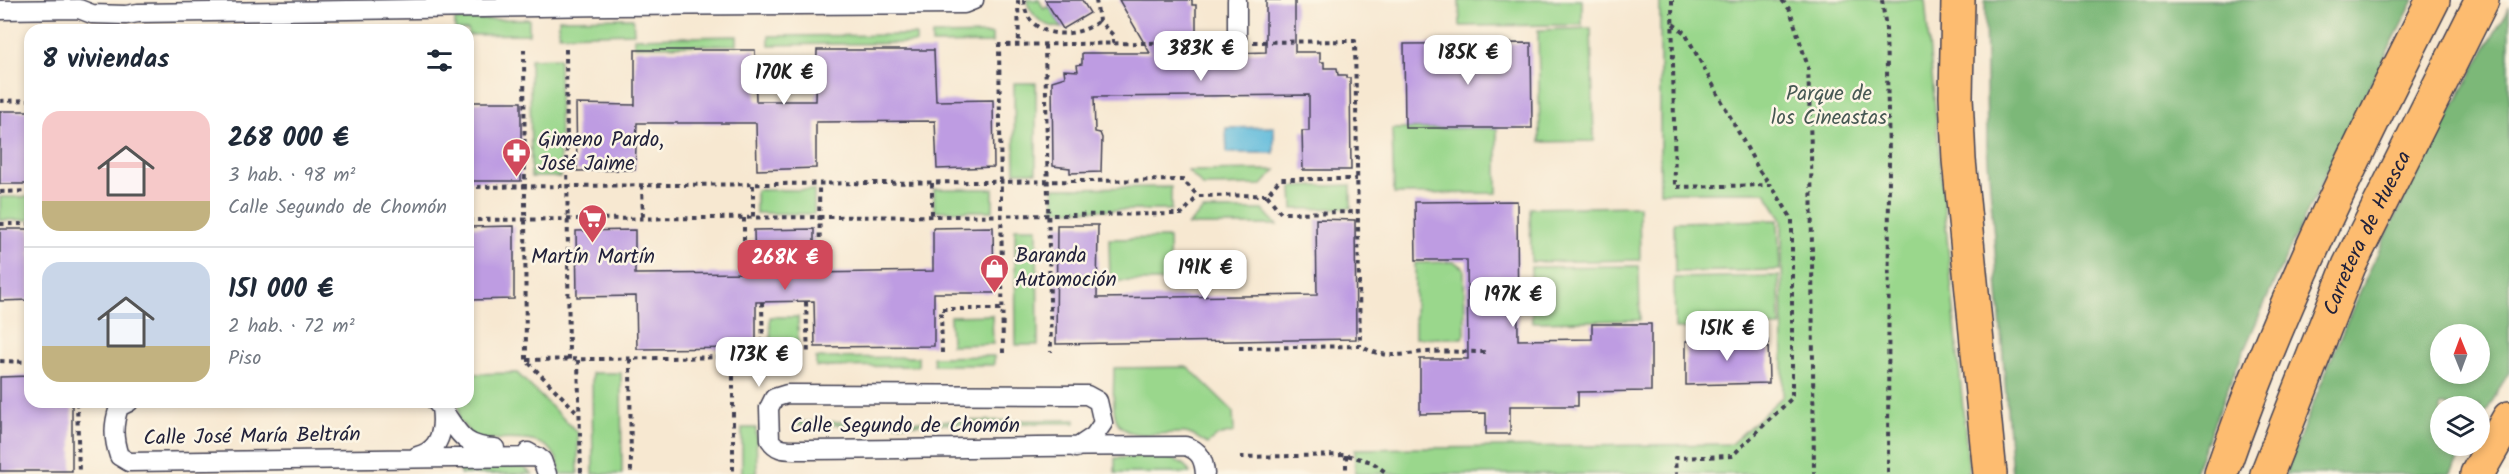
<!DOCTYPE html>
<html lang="es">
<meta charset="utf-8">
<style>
body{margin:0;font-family:Kalam,sans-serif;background:#f2f2f3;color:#1f2937;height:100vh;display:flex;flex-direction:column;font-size:22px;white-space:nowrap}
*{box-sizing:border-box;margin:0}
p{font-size:20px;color:#747a83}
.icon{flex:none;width:33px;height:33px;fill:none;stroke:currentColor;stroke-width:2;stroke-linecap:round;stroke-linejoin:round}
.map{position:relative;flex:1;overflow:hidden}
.sheet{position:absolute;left:24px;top:24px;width:450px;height:384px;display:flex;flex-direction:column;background:#fff;border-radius:18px;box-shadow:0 3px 9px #0003}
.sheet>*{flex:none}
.needle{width:39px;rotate:359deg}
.fabs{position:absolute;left:2430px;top:324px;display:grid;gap:12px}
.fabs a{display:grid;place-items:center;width:60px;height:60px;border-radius:50%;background:#fff;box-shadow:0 3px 9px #0003;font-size:30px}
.price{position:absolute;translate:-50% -51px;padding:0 14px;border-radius:12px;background:#fff;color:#222;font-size:20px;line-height:39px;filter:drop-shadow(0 2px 3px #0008)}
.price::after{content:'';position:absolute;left:50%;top:36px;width:18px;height:14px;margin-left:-9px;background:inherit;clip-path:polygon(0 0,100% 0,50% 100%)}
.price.selected{background:#d1495b;color:#fff}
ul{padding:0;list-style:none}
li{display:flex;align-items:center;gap:18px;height:150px;padding:0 18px}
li+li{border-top:2px solid #e0e1e3}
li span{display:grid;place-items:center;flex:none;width:168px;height:120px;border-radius:18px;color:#555}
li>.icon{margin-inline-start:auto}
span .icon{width:72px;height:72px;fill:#fffc;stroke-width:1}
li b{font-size:26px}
h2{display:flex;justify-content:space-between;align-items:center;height:72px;padding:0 18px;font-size:26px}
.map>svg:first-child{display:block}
</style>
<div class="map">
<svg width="2509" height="474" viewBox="0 0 2509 474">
<rect width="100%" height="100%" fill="#fcf5e5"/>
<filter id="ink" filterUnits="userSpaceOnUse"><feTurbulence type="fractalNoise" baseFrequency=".0167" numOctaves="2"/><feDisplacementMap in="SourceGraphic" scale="12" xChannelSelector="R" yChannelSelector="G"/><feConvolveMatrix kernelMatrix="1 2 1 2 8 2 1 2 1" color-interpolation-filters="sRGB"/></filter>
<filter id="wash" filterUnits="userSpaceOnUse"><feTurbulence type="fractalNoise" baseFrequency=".008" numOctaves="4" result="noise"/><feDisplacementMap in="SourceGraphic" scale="24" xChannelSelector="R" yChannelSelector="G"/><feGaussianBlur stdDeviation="1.35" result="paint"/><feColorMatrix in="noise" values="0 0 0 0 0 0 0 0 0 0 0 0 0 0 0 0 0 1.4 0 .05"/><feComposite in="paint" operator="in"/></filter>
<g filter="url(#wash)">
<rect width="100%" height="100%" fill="#f7e8d1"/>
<path fill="#9ad78c" stroke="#5e7c64" stroke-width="1.5" d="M1026 0H1039L1044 9 1049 6 1062 28C1044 27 1032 17 1026 0Z
M1459 0H1582V25L1460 26Z
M1660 0H1925L1969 474H1355V449L1731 444 1783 396 1782 219 1765 192H1660Z
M633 18 634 33 559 35V19Z
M529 19V34L468 35V30H455V20Z
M1591 28 1594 141 1540 142 1538 30Z
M992 34V43L932 44V35Z
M916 35V43L769 45V36Z
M737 36V45L634 46V38Z
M559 58 560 177H531L530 59Z
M1014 83H1036V172H1015Z
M1497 128V193L1394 194 1392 129Z
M1276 170 1262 185 1203 186 1188 171Z
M1351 185V208L1293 209 1292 187Z
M1171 187V210H1054V188Z
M934 189H993V211H934Z
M756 190H814V214L756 213Z
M0 197H30V220H0Z
M1639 206 1640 260 1531 262 1530 208Z
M1203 210H1263L1277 225H1188Z
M1778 220 1780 270 1675 272 1674 222Z
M1015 228H1037L1038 345H1016Z
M1169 238 1170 281H1110L1109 239Z
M1454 262 1463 267 1464 270 1465 334 1462 338H1415V263Z
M1639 266 1640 320 1532 322 1531 267Z
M1779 276 1780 327 1675 329 1674 278Z
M992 315 993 344 951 345 950 316Z
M770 317H798V347L771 348Z
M994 356V365H934L933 357Z
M918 357V366L816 367V358Z
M1188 367 1233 411 1234 432 1217 436 1207 444C1200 439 1194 435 1186 433 1165 431 1121 445 1115 415 1112 400 1114 383 1114 368Z
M517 373 578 433V474H560C557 426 505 444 474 438L459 420V402H468V374Z
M592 373H621L622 474H593Z
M1075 420V423L796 425V422Z
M742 428H756L757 474H742Z
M1115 458C1137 458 1180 450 1190 473H1115Z
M459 464 522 466 532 474H460Z"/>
<path fill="#7bb878" stroke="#4e6d5a" stroke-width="1.5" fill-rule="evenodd" d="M1985 0H2414C2334 155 2255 311 2194 474H2012L1987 146Z
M2509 8V372L2480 423V406H2440V446H2467L2450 474H2285C2315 398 2345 322 2380 248 2420 166 2463 86 2509 8ZM2440 334H2480V374H2440Z"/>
<path fill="#5dbadb" stroke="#406e8b" stroke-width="1.5" d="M1274 127V153H1227L1226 128Z"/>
<g id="blocks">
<path fill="#be9ce2" d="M1045 0H1082L1090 13 1063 29Z
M1119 0H1192V5H1196V52L1236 53 1266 52V0H1295V52H1320V62H1324V68H1337L1338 75H1346V78H1350L1351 170H1303L1302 131H1309V95L1094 97 1095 132 1100 133 1102 138 1101 172 1070 173V168L1053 166 1052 81 1065 77 1064 70 1078 71 1077 65 1082 64V53H1150Z
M1531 43 1532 128H1405L1404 44Z
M635 50H755L756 101H816L817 50H934L936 101 993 100 994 167 937 169 935 121 816 122V168L757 170 756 123H637L635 170 577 171 576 104 635 105Z
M468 102H521V181H468Z
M0 111H30V184H0Z
M1517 201 1518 340 1592 339V324H1651V391L1578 392V406H1510V434H1486V413L1420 414V359H1468L1467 260H1416L1415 202Z
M1316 219 1355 220 1356 339 1056 344 1057 225H1098L1097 298 1317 295Z
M514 226V299L468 300V227Z
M993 227 994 293H934V346L815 347 814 301 756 302V348L637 349 636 296 577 297 576 231 635 230V274L755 273 754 230 814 229V273L933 271V228Z
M0 229H30V300L0 301Z
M1768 340 1769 383 1686 385V341Z
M30 376V402H72V471H0V377Z"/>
</g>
</g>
<g filter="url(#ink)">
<use href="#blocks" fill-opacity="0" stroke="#424052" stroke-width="1.5"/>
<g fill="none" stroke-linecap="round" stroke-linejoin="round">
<defs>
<path id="street" d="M1237 0V42
M0 10 79 9 92 14 126 15 138 13 610 6 964 4 974 0
M129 402 119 407C113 425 113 438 119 456L129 462 538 457
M436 402C459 427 456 446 495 448
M1076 448 1094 436 1103 423 1098 401 1087 395 787 394 774 398 769 408 770 440C776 449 783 450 794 450 924 449 1054 446 1185 446 1200 450 1204 460 1205 474
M528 452 542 460 547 474
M417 456C441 451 444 429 441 408"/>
<g id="highway">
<path d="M1958 0 1956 97 1959 160 1990 474"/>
<path d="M2221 474C2277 311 2355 154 2433 0"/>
<path id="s1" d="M2267 474 2349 266 2482 0"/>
<path d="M2477 474 2509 418"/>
</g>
</defs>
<use href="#street" stroke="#424052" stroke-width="21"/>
<use href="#highway" stroke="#424052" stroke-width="36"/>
<path stroke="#424052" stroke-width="4" stroke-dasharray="4.5 4.5" stroke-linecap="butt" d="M1018 0 1019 45
M1024 0C1025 39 1075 41 1099 21
M1096 0 1099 21 1113 35V44
M1672 0 1675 187 1771 185 1792 219V398L1732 456 1675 458 1676 474
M1782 0 1790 10 1808 67 1811 148 1814 474
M1882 0 1886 29 1889 154 1888 474
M1673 24 1685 33 1760 172 1771 185
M1253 42 1355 41 1360 346
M1045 45 1051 352
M524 49 526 360 579 414
M566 49 569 360
M30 55V96
M0 101 30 100
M932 183V216
M642 185 643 219
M753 185V218
M468 187 1183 180 1198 196 1267 195 1280 179H1357
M0 192 30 191
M1267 195 1281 213 1358 212
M744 218V260H754
M468 220 1182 214 1198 196
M0 224H30
M814 259H820L819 184
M762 302 763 356
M806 302 808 356
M1239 348 1360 346C1385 359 1398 355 1424 352 1445 351 1466 352 1487 352
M942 353 941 309H1003
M1003 353 999 45 1218 42
M630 359 631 474
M527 360 733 357V474
M578 360 581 474
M0 361 30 362
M77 402 79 474
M1346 455V474
M1240 457 1346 455 1372 462 1388 474"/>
<use href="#street" stroke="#fff" stroke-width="18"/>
<use href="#highway" stroke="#fdbc70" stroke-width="33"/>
</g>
</g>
<defs>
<symbol id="pharmacy-pin" viewBox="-11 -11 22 30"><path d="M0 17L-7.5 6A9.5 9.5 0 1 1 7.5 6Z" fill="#d1495b" stroke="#fcf5e5"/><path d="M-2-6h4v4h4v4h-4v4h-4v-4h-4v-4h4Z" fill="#fff"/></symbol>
<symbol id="supermarket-pin" viewBox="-11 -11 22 30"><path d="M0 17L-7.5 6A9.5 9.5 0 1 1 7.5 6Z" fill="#d1495b" stroke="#fcf5e5"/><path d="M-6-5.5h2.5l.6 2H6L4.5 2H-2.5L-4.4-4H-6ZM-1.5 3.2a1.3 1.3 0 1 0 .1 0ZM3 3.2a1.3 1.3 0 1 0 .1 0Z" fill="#fff"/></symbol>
<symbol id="shop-pin" viewBox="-11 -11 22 30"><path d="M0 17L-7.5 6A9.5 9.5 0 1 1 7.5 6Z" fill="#d1495b" stroke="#fcf5e5"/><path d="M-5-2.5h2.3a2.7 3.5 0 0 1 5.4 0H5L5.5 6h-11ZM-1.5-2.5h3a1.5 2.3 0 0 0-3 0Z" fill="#fff"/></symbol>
</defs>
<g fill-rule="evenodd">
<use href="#pharmacy-pin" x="500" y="136" width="33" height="45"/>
<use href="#supermarket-pin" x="576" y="202" width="33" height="45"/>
<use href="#shop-pin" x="978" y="252" width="33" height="45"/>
</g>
<g text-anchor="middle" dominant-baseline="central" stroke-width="5" stroke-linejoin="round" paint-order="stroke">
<g font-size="21" fill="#465853" stroke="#fcf5e5">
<text x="1829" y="94">Parque de<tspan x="1829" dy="24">los Cineastas</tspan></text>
</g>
<g font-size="21" fill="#22223b" stroke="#fcf5e5" text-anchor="start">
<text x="538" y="140">Gimeno Pardo,<tspan x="538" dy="24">José Jaime</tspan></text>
<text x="1015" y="256">Baranda<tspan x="1015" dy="24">Automoción</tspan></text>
<text x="593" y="257" text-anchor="middle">Martín Martín</text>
</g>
<g font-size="21" fill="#22223b" stroke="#fcf5e5">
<text stroke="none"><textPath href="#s1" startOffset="261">Carretera de Huesca</textPath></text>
<text x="905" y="426">Calle Segundo de Chomón</text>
<text transform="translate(252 437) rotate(-1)">Calle José María Beltrán</text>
</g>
</g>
</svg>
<div class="fabs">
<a><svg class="needle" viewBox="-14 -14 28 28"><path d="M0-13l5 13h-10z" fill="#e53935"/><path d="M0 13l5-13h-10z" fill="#747a83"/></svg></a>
<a><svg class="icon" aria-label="layers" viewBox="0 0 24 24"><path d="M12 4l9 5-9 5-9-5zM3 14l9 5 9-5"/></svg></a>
</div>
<b class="price" style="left:1201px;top:82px">383K €</b>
<b class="price" style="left:1468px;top:86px">185K €</b>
<b class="price" style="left:784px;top:106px">170K €</b>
<b class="price selected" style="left:785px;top:291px">268K €</b>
<b class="price" style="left:1205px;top:301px">191K €</b>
<b class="price" style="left:1513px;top:328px">197K €</b>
<b class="price" style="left:1727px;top:362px">151K €</b>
<b class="price" style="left:759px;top:388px">173K €</b>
<section class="sheet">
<h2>8 viviendas<svg class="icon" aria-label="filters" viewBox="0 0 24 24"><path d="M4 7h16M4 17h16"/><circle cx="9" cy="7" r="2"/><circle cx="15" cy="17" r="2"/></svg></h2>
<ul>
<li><span style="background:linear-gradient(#f6c9c9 75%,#c2b280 0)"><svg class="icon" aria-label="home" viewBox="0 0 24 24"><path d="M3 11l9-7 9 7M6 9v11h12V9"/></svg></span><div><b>268 000 €</b><p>3 hab. · 98 m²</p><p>Calle Segundo de Chomón</p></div></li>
<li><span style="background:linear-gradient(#c9d6e8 70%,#c2b280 0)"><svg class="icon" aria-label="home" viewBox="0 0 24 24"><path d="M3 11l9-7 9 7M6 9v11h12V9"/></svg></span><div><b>151 000 €</b><p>2 hab. · 72 m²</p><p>Piso</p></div></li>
</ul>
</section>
</div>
